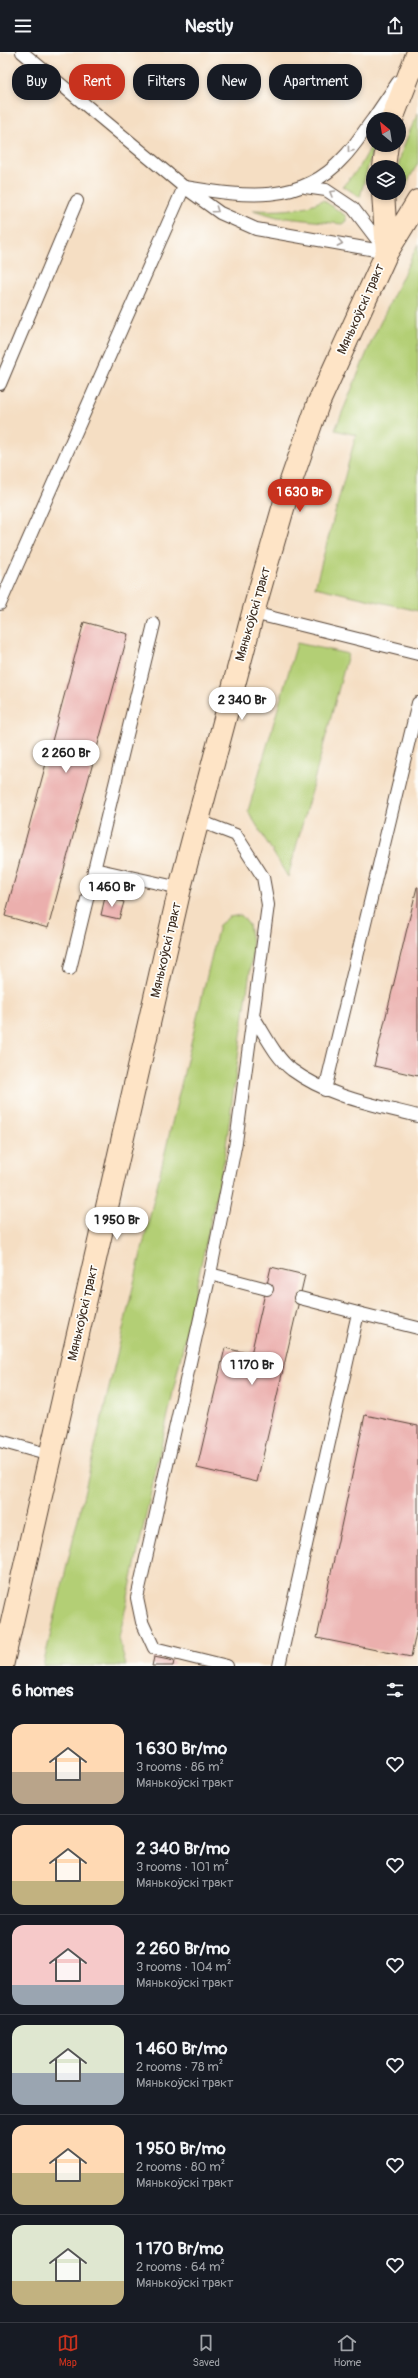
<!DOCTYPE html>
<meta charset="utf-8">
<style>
body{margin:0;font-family:Pangolin,sans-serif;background:#242831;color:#f1f3f6;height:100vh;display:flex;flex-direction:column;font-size:15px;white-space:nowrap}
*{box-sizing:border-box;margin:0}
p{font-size:13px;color:#9ea1a6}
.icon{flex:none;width:22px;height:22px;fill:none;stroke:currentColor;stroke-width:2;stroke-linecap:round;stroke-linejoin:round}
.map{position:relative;height:1614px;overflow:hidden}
.details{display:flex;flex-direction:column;background:#171b24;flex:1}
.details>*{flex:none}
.banner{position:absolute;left:12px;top:12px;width:394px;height:36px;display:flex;gap:8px}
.needle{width:26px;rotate:330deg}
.controls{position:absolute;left:366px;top:60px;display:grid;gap:8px}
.controls a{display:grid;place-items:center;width:40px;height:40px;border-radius:50%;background:#171b24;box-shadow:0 2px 6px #0003;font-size:20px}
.price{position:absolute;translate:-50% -34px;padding:0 9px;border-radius:14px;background:#fff;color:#222;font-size:13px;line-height:26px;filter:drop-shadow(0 1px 2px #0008)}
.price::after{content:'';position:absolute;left:50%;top:24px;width:12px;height:9px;margin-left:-6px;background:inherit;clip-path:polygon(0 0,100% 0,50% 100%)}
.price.active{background:#c8321e;color:#fff}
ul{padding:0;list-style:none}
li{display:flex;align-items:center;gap:12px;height:100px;padding:0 12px}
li+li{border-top:1px solid #363941}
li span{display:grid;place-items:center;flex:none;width:112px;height:80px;border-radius:12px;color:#555}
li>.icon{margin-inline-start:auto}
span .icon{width:48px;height:48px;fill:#fffc;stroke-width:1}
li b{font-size:17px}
h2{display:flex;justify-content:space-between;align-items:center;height:48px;padding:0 12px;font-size:17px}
.chip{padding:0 14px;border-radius:16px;background:#171b24;box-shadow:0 2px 6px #0003;font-size:14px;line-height:36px}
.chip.active{background:#c8321e;color:#fff}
header{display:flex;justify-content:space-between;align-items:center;height:52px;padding:0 12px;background:#171b24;font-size:18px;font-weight:700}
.tabs{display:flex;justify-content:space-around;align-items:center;height:56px;border-top:1px solid #363941;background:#171b24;font-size:11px;color:#9ea1a6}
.tabs a{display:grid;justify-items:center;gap:2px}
.tabs .active{color:#c8321e}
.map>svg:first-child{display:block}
</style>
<header><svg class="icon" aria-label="menu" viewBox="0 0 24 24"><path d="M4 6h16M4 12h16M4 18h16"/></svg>Nestly<svg class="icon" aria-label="share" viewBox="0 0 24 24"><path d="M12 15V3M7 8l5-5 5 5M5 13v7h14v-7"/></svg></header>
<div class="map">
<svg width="418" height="1614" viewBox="0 0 418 1614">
<rect width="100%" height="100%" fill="#fdfcf7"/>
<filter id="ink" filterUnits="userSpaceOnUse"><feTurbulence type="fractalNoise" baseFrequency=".025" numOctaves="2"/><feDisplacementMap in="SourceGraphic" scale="8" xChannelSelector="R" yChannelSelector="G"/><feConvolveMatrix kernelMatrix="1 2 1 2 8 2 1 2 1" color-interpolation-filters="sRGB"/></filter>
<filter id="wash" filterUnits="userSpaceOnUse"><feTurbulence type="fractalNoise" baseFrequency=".012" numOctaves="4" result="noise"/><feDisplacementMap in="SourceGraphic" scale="16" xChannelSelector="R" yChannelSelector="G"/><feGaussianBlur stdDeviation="0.9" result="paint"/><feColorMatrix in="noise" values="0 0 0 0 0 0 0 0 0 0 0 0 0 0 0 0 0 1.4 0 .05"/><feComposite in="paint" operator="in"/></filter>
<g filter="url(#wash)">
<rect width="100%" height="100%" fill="#f5dec3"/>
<path fill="#b3cf75" stroke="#777c4a" d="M418 61V111L403 138 400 140C392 113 407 86 418 61Z
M373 91 374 93 360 145 343 134 359 116Z
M323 148 346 164V169L342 172 277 165 253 158C278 159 300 159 323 148Z
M418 192V559L315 535 356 383 335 378 372 288Z
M297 591 348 602 288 825 248 759Z
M241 863 249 873 253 897 224 1108 119 1586 126 1614H43L219 873 229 865Z"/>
<g id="blocks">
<path fill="#ebafad" d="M84 570 128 582 48 876 5 864Z
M417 835H418V1024L374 1014Z
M105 845 124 850 119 867 101 863Z
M271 1215 305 1223 257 1430 197 1416 225 1296 251 1302Z
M365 1363 418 1374V1571L411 1605 317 1586Z
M154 1605 174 1609 173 1614H152Z"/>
</g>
</g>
<g filter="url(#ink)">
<use href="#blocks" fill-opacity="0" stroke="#574537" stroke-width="1"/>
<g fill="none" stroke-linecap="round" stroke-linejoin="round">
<defs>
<path id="lane" d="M22 0 184 135 220 161 256 177 387 200
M373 67 398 30
M186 135C242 144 300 154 343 106 354 95 363 80 373 67
M305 135 326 138 353 156 385 198
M0 332 77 149
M0 552 184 135
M253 561 418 602
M197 768 236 783 263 825 268 853 236 1090 210 1222
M94 817 180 836
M70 917 154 572
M253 964C265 982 275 1005 292 1018 329 1045 375 1053 418 1064
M325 1038 418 651
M300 1246 358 1261
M0 1389 50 1403
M227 1614 154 1596 142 1570 137 1546 210 1222 267 1237
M279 1614 358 1261 418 1276"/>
<path id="secondary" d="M392 67 418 0
M384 115 387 93
M383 141 387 200
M2 1614 180 836 253 561 290 432 318 352 387 200 418 149"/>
</defs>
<use href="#lane" stroke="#574537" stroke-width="14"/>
<use href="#secondary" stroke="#574537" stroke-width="24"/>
<use href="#lane" stroke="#fff" stroke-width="12"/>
<use href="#secondary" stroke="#fee4c6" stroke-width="22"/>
</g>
<defs><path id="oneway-chevron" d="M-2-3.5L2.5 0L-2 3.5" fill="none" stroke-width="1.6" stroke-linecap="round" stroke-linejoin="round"/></defs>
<g stroke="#a79f9a">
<use href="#oneway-chevron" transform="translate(350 98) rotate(127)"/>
<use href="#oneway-chevron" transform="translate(332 141) rotate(-150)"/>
<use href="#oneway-chevron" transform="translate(216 158) rotate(35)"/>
<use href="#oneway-chevron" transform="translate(340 191) rotate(11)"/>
</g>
</g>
<g text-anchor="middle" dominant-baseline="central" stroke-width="3.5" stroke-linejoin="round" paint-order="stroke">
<g font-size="13" fill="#3b2a1e" stroke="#fdfcf7">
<text transform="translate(361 257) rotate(-66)">Мянькоўскі тракт</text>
<text transform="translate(253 562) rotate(-74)">Мянькоўскі тракт</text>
<text transform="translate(166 898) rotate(-77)">Мянькоўскі тракт</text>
<text transform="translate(83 1261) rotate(-77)">Мянькоўскі тракт</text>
</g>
</g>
</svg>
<div class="controls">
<a><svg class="needle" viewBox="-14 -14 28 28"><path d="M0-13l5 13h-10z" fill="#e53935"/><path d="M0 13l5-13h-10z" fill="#9ea1a6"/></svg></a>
<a><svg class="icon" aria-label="layers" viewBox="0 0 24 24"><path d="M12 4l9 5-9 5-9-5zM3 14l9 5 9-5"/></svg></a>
</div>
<b class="price active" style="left:300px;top:461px">1 630 Br</b>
<b class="price" style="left:242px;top:669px">2 340 Br</b>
<b class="price" style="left:66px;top:722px">2 260 Br</b>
<b class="price" style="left:112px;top:856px">1 460 Br</b>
<b class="price" style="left:117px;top:1189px">1 950 Br</b>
<b class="price" style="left:252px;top:1334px">1 170 Br</b>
<div class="banner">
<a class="chip">Buy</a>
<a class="chip active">Rent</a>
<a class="chip">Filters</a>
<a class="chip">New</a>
<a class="chip">Apartment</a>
</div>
</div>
<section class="details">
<h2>6 homes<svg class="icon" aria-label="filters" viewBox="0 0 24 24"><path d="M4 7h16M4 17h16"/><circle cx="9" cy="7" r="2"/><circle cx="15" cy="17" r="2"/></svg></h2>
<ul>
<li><span style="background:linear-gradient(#ffd9b3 60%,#b9a48a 0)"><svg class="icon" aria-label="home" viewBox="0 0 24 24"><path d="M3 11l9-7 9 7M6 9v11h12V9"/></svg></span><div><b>1 630 Br/mo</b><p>3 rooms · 86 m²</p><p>Мянькоўскі тракт</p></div><svg class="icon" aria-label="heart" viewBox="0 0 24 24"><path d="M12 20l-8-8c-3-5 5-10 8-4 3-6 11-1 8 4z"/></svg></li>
<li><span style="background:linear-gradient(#ffd9b3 70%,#c2b280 0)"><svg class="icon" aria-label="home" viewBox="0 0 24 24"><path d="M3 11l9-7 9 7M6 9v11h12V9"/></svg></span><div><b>2 340 Br/mo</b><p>3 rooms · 101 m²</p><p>Мянькоўскі тракт</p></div><svg class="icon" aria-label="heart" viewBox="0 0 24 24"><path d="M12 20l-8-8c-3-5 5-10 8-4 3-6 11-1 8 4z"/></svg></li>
<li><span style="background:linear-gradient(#f6c9c9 75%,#9aa5b1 0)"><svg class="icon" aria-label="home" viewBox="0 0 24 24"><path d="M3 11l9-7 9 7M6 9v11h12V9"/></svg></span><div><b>2 260 Br/mo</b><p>3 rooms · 104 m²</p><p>Мянькоўскі тракт</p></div><svg class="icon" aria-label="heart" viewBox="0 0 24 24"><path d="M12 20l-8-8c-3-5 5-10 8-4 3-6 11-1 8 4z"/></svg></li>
<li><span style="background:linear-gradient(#dfe7d0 60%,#9aa5b1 0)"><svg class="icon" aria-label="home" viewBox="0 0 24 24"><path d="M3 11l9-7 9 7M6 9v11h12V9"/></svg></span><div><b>1 460 Br/mo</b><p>2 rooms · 78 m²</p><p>Мянькоўскі тракт</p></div><svg class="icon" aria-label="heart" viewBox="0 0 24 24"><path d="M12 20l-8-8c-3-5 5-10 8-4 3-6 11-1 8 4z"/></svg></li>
<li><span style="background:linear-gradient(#ffd9b3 60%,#c2b280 0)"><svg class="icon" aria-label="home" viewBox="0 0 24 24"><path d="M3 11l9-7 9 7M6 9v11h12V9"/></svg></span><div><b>1 950 Br/mo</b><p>2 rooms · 80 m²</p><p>Мянькоўскі тракт</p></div><svg class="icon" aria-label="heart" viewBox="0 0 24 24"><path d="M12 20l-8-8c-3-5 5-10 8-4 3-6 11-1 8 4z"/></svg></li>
<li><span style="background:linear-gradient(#dfe7d0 70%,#c2b280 0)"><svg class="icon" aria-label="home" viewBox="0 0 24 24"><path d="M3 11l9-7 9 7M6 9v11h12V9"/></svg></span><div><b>1 170 Br/mo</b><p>2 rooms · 64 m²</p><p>Мянькоўскі тракт</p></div><svg class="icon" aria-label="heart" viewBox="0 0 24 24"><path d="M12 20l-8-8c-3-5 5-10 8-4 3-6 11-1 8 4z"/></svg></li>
</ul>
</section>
<nav class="tabs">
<a class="active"><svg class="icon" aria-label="map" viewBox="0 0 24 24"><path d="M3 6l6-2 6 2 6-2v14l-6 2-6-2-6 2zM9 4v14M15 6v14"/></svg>Map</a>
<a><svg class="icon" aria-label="saved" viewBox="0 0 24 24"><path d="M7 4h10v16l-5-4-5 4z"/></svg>Saved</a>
<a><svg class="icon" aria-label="home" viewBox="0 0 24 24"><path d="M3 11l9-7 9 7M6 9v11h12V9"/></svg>Home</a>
</nav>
